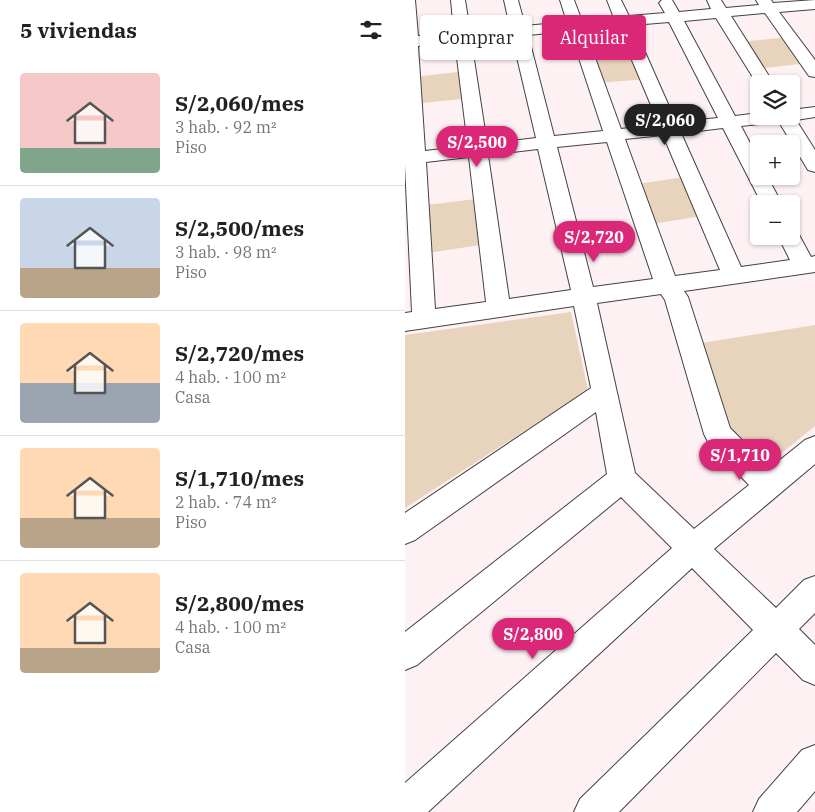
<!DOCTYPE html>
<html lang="es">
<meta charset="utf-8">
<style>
body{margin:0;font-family:"IBM Plex Serif",serif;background:#f2f2f2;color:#222;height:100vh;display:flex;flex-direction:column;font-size:19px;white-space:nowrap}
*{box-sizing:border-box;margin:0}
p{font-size:16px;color:#767676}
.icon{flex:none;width:28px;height:28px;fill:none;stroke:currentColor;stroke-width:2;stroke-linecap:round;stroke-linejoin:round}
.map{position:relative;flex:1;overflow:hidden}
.panel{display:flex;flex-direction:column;background:#fff;width:405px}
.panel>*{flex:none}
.guide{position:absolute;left:15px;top:15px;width:320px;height:45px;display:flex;gap:10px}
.controls{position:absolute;left:345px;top:75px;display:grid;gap:10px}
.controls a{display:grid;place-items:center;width:50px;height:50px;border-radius:5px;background:#fff;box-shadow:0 1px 4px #0004;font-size:25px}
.price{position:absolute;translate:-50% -42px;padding:0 11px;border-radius:18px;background:#db2777;color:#fff;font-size:16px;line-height:32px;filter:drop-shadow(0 1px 2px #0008)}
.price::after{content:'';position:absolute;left:50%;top:30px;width:15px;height:11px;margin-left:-8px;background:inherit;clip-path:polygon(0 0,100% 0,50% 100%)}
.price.current{background:#222;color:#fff}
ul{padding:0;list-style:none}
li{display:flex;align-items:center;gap:15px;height:125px;padding:0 20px}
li+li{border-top:1px solid #e0e0e0}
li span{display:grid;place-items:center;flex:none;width:140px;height:100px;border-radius:5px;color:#555}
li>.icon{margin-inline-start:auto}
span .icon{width:60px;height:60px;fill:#fffc;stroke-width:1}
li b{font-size:21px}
h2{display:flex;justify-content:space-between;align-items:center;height:60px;padding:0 20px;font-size:21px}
.tag{padding:0 18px;border-radius:5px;background:#fff;box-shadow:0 1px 4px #0004;font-size:18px;line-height:45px}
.tag.current{background:#db2777;color:#fff}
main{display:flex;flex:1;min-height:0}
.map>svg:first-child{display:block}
</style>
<main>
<section class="panel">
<h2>5 viviendas<svg class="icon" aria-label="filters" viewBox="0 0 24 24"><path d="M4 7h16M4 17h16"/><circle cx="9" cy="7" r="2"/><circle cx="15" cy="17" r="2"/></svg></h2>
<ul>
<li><span style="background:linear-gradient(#f6c9c9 75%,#7fa58c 0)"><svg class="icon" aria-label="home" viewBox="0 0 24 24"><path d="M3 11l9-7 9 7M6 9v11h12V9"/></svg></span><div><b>S/2,060/mes</b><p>3 hab. · 92 m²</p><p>Piso</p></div></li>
<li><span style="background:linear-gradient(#c9d6e8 70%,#b9a48a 0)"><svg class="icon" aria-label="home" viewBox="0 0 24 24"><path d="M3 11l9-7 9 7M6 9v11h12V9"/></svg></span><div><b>S/2,500/mes</b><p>3 hab. · 98 m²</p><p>Piso</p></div></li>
<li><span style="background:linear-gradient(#ffd9b3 60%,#9aa5b1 0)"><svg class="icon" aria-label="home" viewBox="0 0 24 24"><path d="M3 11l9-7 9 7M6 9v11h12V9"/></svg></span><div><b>S/2,720/mes</b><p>4 hab. · 100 m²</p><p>Casa</p></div></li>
<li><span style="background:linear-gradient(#ffd9b3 70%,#b9a48a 0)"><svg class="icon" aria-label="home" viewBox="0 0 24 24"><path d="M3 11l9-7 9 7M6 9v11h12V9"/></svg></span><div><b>S/1,710/mes</b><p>2 hab. · 74 m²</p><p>Piso</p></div></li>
<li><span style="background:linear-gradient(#ffd9b3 75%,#b9a48a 0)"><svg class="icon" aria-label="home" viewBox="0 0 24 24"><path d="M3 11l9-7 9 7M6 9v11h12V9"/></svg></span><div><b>S/2,800/mes</b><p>4 hab. · 100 m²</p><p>Casa</p></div></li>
</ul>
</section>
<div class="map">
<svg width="410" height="812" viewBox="0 0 410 812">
<rect width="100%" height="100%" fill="#fef1f3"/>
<path fill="#e8d4bc" d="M385 37 404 63 351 69 335 42Z
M232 52 244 79 191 83 182 57Z
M62 71 66 98 8 104 7 77Z
M286 176 303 215 241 225 226 185Z
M79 198 82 244 16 254 13 206Z
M166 312 183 390 0 508V335Z
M410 325V426L352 473 313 434 284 345Z"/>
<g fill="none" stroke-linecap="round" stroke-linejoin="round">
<defs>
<path id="minor" d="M0 0H10L13 36 49 32 46 0H60L65 31 105 27 99 0H113L120 26 162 22 155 0H169L177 21 209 18 202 0H216L224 16 260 13 254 3 257 0H267L274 12 306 9 302 0H316L321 8 354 5 351 0H366L368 3 410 0V9L374 12 410 60V77L404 76 360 13 326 16 369 84H354V87L311 18 279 21 330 116 354 113V116H386V110L410 107V117L391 120 410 150V172L403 170 374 122 336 126 354 160V176H362L377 204H357L318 128 276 133 336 267 385 260 373 236H386V229L392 231 406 257 410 256V272L279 291 283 297 325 428 365 468 400 440 410 436V464L309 549 371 608 399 580 410 576V613L394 629 410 645V685L398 680 371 653 214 812H169L175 799 348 630 287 568 23 812H0V783L267 548 216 497 12 665 0 670V632L202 474 191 412 10 540 0 544V513L186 388 169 306 0 331V313L7 312 0 165ZM264 22 313 118 271 122 228 25ZM213 27 254 124 216 129 180 30ZM165 31 198 131 149 136 123 35ZM107 36 131 138 82 144 66 40ZM50 42 63 146 20 151 13 46ZM258 135 315 270 270 276 220 139ZM202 142 248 279 188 287 152 147ZM133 149 166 290 104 299 83 155ZM64 157 81 302 30 309 21 162ZM256 294 260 300 299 434 303 442 344 485 289 529 230 473 192 303Z
M410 745V791L392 812H348L354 799 397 750Z"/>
</defs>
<use href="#minor" stroke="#424242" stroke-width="2"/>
<use href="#minor" fill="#fff" fill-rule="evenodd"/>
</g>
</svg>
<div class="controls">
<a><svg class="icon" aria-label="layers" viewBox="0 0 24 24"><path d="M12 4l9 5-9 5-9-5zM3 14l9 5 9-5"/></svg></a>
<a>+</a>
<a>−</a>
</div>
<b class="price current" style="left:260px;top:146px">S/2,060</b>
<b class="price" style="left:72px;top:168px">S/2,500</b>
<b class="price" style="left:189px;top:263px">S/2,720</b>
<b class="price" style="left:335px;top:481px">S/1,710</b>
<b class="price" style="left:128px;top:660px">S/2,800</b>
<div class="guide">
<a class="tag">Comprar</a>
<a class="tag current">Alquilar</a>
</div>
</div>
</main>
